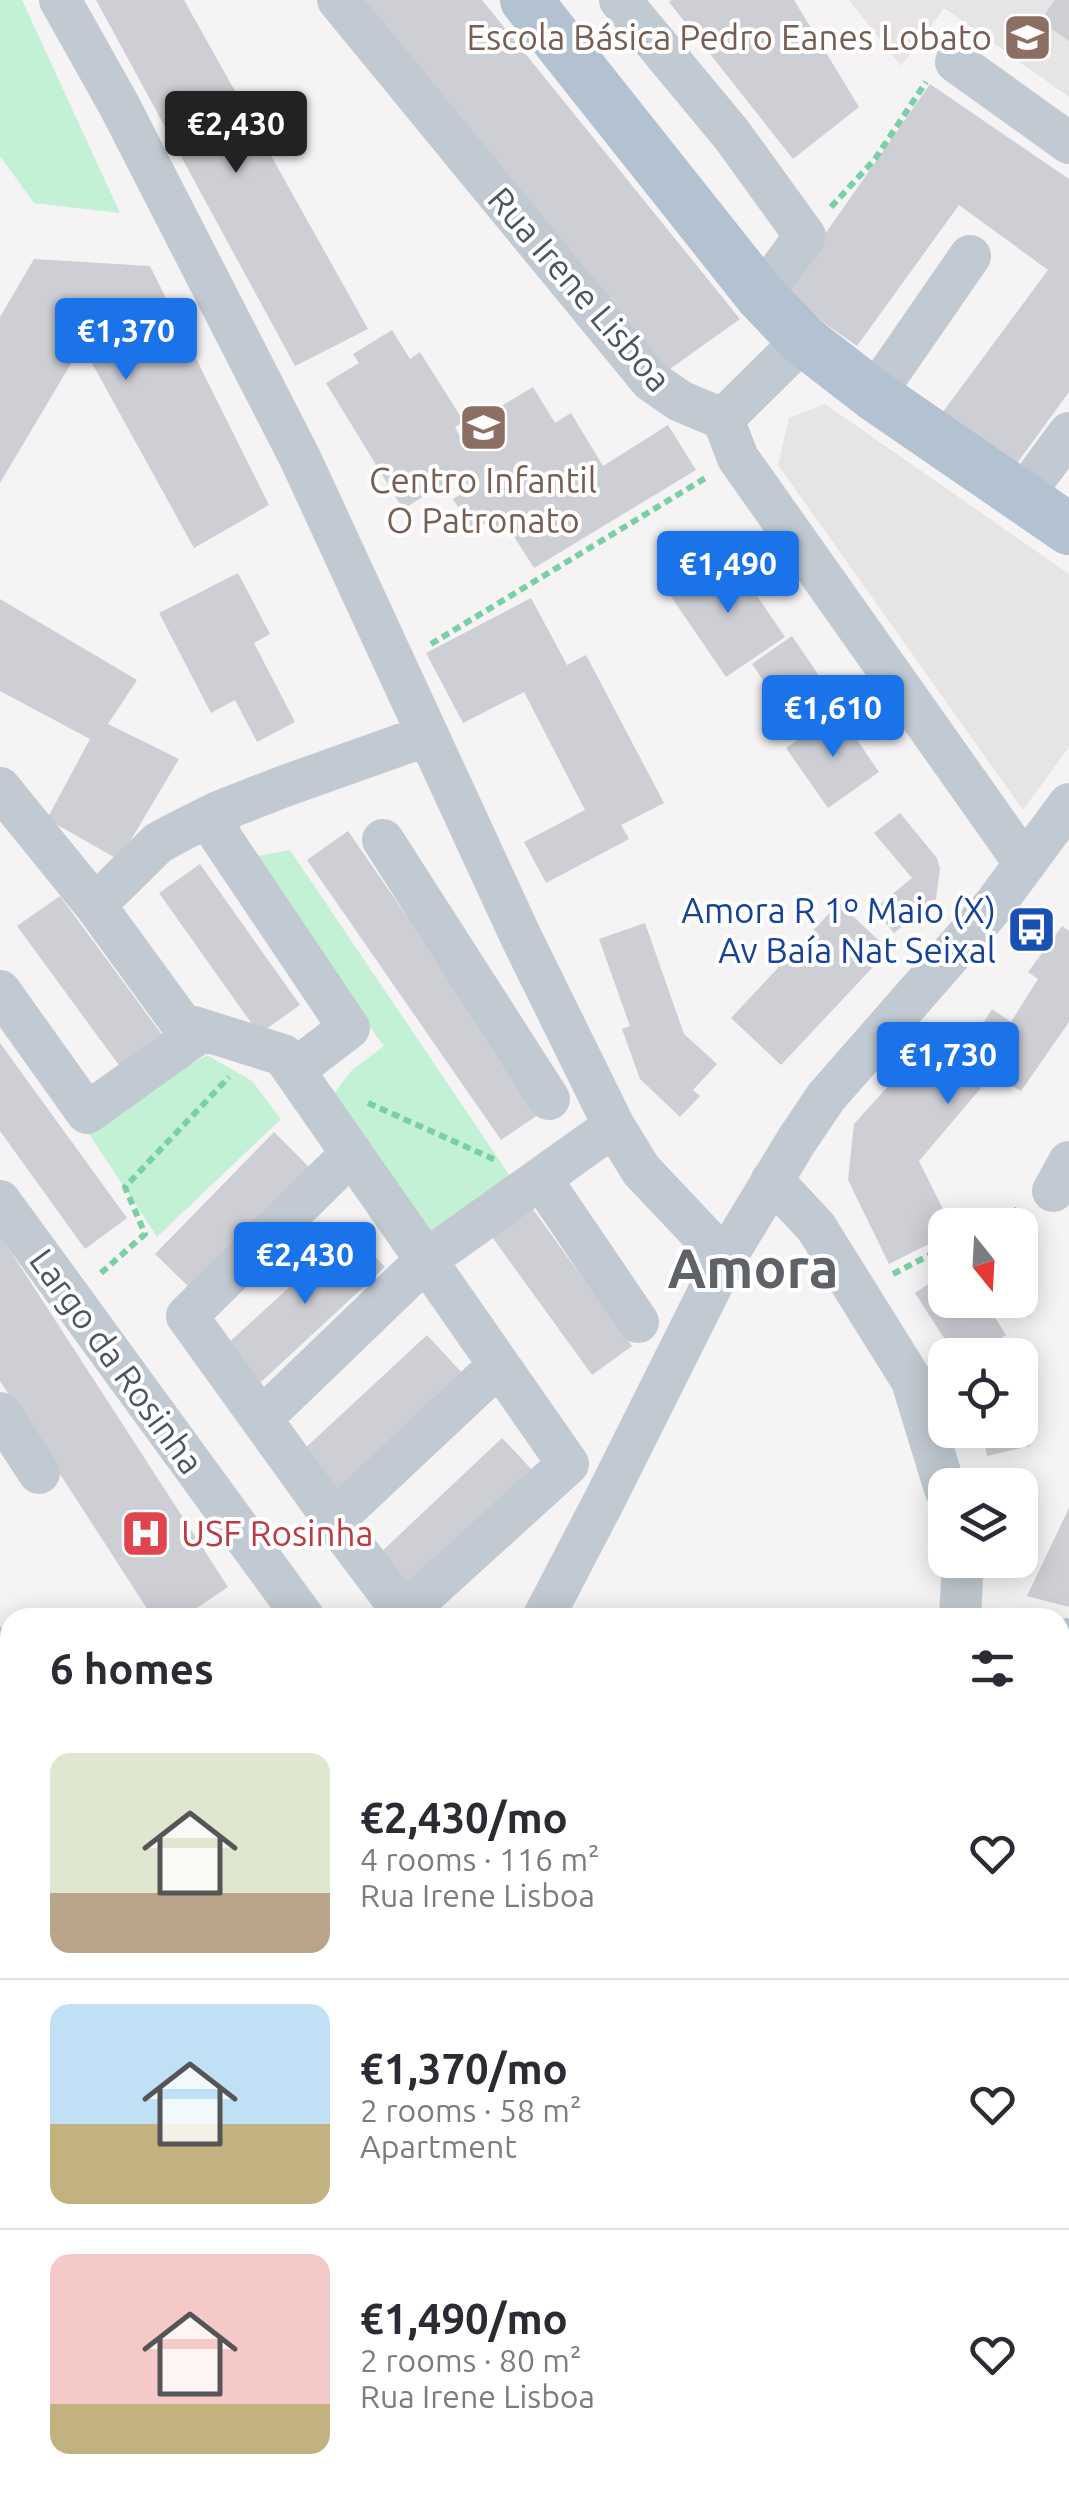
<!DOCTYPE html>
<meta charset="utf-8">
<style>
body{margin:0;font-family:Ubuntu,sans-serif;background:#f7f7f7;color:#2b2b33;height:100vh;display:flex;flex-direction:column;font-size:38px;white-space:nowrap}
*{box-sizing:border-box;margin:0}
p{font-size:32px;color:#7c7c81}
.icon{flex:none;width:55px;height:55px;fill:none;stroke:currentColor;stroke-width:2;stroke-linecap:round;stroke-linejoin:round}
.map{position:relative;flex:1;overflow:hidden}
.sheet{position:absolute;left:0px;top:1608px;width:1070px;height:892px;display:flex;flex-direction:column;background:#fff;border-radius:30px 30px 0 0;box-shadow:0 5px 25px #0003}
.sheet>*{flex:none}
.needle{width:65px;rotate:162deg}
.buttons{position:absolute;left:928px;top:1208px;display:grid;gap:20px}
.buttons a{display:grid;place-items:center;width:110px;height:110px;border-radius:20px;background:#fff;box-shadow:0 5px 25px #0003;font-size:50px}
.price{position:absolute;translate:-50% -85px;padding:0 22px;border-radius:10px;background:#1a73e8;color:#fff;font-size:32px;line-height:65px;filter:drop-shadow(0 2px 5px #0008)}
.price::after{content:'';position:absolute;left:50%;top:60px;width:30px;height:22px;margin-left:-15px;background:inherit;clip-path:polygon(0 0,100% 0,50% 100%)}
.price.current{background:#222;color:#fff}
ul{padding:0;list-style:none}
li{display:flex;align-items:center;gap:30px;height:250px;padding:0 50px}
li+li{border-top:2px solid #e1e1e2}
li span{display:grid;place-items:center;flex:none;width:280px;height:200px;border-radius:20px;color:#555}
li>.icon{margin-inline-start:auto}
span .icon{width:120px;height:120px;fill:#fffc;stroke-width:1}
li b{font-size:42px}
h2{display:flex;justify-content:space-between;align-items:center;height:120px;padding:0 50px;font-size:42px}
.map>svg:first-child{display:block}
</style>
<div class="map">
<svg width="1069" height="2499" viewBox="0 0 1069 2499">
<rect width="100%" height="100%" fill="#f5f3f3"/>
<path fill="#e6e4e5" d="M849 0H1069V97L944 8 901 66Z
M825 404 1069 574V747L1023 810 778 465 789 418Z
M1069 2025V2322L1060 2313V2026Z"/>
<path fill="#c3f1d5" d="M0 0H22L120 213 34 203 0 156Z
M290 850 512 1179 426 1237 332 1096 352 1070 384 1046 245 858Z
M207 1055 252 1081 281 1119 157 1237 85 1128Z
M1060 2362 1069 2372V2499H675L673 2490H1060Z"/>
<path fill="#cdcfd5" d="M96 0H184L368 329 295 366Z
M365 0H482L740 319 663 374Z
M672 0H794L859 107 793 159 669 2Z
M1055 0H1069V41L1040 21Z
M930 84 1069 179V392L1015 466 942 413 1048 270 959 205 857 346 783 294Z
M34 259 150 266 269 505 194 548 82 345 0 483V317Z
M392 330 410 359 420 352 464 422 455 427 463 442 484 430 478 420 533 387 555 423 571 413 603 466 668 425 696 470 534 568 506 524 495 531 489 522 473 531 453 499 470 489 461 474 403 509 326 383 359 363 353 354Z
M729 555 785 637 726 677 670 595Z
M238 573 270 634 254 643 295 722 257 742 235 700 211 713 159 613Z
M531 598 567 665 586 655 664 803 621 825 629 839 546 883 524 842 585 810 524 692 463 723 426 653Z
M0 599 137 680 108 724 179 759 119 860 47 819 90 739 0 691Z
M792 636 839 705 798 732 752 664Z
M838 712 879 772 828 808 786 748Z
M900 813 937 858 940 869 936 899 894 933 874 909 912 878 874 833Z
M348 831 542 1112 501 1140 307 860Z
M200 864 300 1005 259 1034 159 893Z
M60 896 163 1036 121 1068 17 926Z
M839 903 889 950 781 1065 731 1018Z
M645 923 684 1034 717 1064 693 1090 700 1096 680 1117 640 1079 622 1029 630 1026 599 939Z
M1062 926 1069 931V1022L1021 1091 992 1075 919 1161 951 1225H945V1236L889 1264 848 1180 854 1124 928 1042 959 1061 992 1009 1011 1022 1038 979 1028 972Z
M0 1043 127 1218 85 1249 0 1131Z
M274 1132 309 1167 190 1288 155 1254Z
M532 1208 632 1346 592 1375 492 1237Z
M351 1231 385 1267 261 1382 226 1345Z
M0 1235 228 1587 182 1618H153L0 1381Z
M945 1273V1300H984L1006 1335 975 1355H955L915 1293Z
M427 1335 464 1375 338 1491 301 1452Z
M1020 1407 1030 1446 987 1456 981 1430H1020Z
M502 1438 538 1476 413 1593 378 1555Z
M1069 1508V1607L1027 1596Z
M0 1911 10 1919V2118L0 2122Z
M10 2178V2328L0 2336V2185Z
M162 2490H537L540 2499H165Z"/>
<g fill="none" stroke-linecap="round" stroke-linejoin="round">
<path stroke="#7ad0a6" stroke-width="6" stroke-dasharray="8 5" stroke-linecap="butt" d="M831 207 875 159 926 82
M431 644 707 477
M368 1103 498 1161
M987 1225 1020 1208
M101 1273 145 1234 125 1187 229 1077
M893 1274 945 1247"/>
<path stroke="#c1cad2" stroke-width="42" d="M60 0 119 105 300 458 521 937 614 1126 641 1170 725 1259
M338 0 651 381 680 401 723 419 738 458 1025 864
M620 0 732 135 805 236 761 296
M956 62 1069 143
M874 395 970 256
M723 419 803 340
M1021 498 1069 433
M0 788 95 905 181 1023 283 1055 568 1464 404 1613 334 1520
M218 812 220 836 349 1028 294 1070
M383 840 549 1099
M95 905 158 843 180 831 218 812 282 787 428 735
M0 991 87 1113 203 1030
M352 1153 187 1316 334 1520 499 1365
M541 1179 638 1322
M772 1180 816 1227 912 1381 945 1489
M1053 1191 1069 1162
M0 1201 304 1618
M0 1413 39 1473
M261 1419 426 1260 614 1126
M543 1618 604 1501 725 1259 797 1140 826 1097 995 904 1069 804
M960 1618 963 1560
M1060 1640 1069 1639
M0 1652 10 1646
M0 1878 10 1886
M1060 1973 1069 1972
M1060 2335 1069 2345
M0 2363 10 2356
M0 2436 10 2446
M53 2490 62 2499"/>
<path stroke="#b3c2d1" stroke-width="52" d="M526 0 761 296 803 340 874 395 1069 529"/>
</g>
<defs>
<symbol id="school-square" viewBox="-11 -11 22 22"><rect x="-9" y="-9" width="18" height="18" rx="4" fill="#8d6e63" stroke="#fff"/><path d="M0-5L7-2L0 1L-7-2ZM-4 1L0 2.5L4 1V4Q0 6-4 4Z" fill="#fff"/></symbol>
<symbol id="bus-square" viewBox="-11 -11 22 22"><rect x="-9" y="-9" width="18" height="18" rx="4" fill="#1a4fb4" stroke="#fff"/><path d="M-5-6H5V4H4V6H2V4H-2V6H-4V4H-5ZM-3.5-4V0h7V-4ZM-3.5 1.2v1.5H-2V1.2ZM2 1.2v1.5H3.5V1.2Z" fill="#fff"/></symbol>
<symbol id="hospital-square" viewBox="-11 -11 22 22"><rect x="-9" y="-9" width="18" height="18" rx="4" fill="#e0444e" stroke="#fff"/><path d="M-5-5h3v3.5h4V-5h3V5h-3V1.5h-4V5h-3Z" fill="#fff"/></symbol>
</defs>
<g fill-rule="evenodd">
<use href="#school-square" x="1000" y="10" width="55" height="55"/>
<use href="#school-square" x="456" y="400" width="55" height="55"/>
<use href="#bus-square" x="1004" y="902" width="55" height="55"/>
<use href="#hospital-square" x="118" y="1506" width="55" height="55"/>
</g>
<g text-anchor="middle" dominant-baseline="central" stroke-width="8" stroke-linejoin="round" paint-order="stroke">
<g font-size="35" fill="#785e54" stroke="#fff" text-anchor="end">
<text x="992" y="37">Escola Básica Pedro Eanes Lobato</text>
<text x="483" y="480" text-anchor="middle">Centro Infantil<tspan x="483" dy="40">O Patronato</tspan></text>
</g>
<g font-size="35" fill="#4a5661" stroke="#fff">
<text transform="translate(580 289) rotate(49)">Rua Irene Lisboa</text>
<text transform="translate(117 1361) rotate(54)">Largo da Rosinha</text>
</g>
<g font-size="35" fill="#164399" stroke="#fff" text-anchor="end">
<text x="996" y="910">Amora R 1º Maio (X)<tspan x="996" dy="40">Av Baía Nat Seixal</tspan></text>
</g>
<g font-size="35" fill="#be3a42" stroke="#fff" text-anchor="start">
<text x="181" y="1533">USF Rosinha</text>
</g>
<g font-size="55" font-weight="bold" fill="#5f6368" stroke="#fff">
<text x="753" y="1267">Amora</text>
</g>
</g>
</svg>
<div class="buttons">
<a><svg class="needle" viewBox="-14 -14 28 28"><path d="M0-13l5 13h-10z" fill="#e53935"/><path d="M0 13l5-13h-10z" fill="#7c7c81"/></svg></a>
<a><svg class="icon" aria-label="locate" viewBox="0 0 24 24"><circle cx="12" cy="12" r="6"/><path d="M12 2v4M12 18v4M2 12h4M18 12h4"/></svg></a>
<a><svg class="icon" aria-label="layers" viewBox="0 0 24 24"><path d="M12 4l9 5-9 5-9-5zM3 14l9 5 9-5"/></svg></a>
</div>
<b class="price current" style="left:236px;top:176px">€2,430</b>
<b class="price" style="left:126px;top:383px">€1,370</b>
<b class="price" style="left:728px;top:616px">€1,490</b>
<b class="price" style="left:833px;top:760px">€1,610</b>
<b class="price" style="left:948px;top:1107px">€1,730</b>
<b class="price" style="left:305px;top:1307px">€2,430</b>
<section class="sheet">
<h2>6 homes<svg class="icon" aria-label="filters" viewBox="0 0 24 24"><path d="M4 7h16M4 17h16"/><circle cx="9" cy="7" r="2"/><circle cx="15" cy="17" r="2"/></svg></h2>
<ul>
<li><span style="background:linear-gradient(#dfe7d0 70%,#b9a48a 0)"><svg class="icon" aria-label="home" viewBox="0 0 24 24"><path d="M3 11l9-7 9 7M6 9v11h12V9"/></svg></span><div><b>€2,430/mo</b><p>4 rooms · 116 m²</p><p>Rua Irene Lisboa</p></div><svg class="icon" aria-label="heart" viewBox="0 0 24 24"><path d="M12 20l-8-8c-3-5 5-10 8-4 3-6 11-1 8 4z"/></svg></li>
<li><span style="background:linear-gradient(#bfe0f5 60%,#c2b280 0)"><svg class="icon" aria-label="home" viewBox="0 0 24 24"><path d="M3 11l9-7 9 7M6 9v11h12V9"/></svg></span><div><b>€1,370/mo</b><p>2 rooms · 58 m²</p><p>Apartment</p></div><svg class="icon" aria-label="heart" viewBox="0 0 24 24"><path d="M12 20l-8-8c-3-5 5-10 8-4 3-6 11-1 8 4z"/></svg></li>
<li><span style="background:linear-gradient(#f6c9c9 75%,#c2b280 0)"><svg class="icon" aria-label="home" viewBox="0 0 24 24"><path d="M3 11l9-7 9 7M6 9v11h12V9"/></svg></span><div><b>€1,490/mo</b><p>2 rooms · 80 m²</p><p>Rua Irene Lisboa</p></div><svg class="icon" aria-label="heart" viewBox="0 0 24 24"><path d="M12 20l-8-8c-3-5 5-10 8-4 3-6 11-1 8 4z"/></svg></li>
</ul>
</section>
</div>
